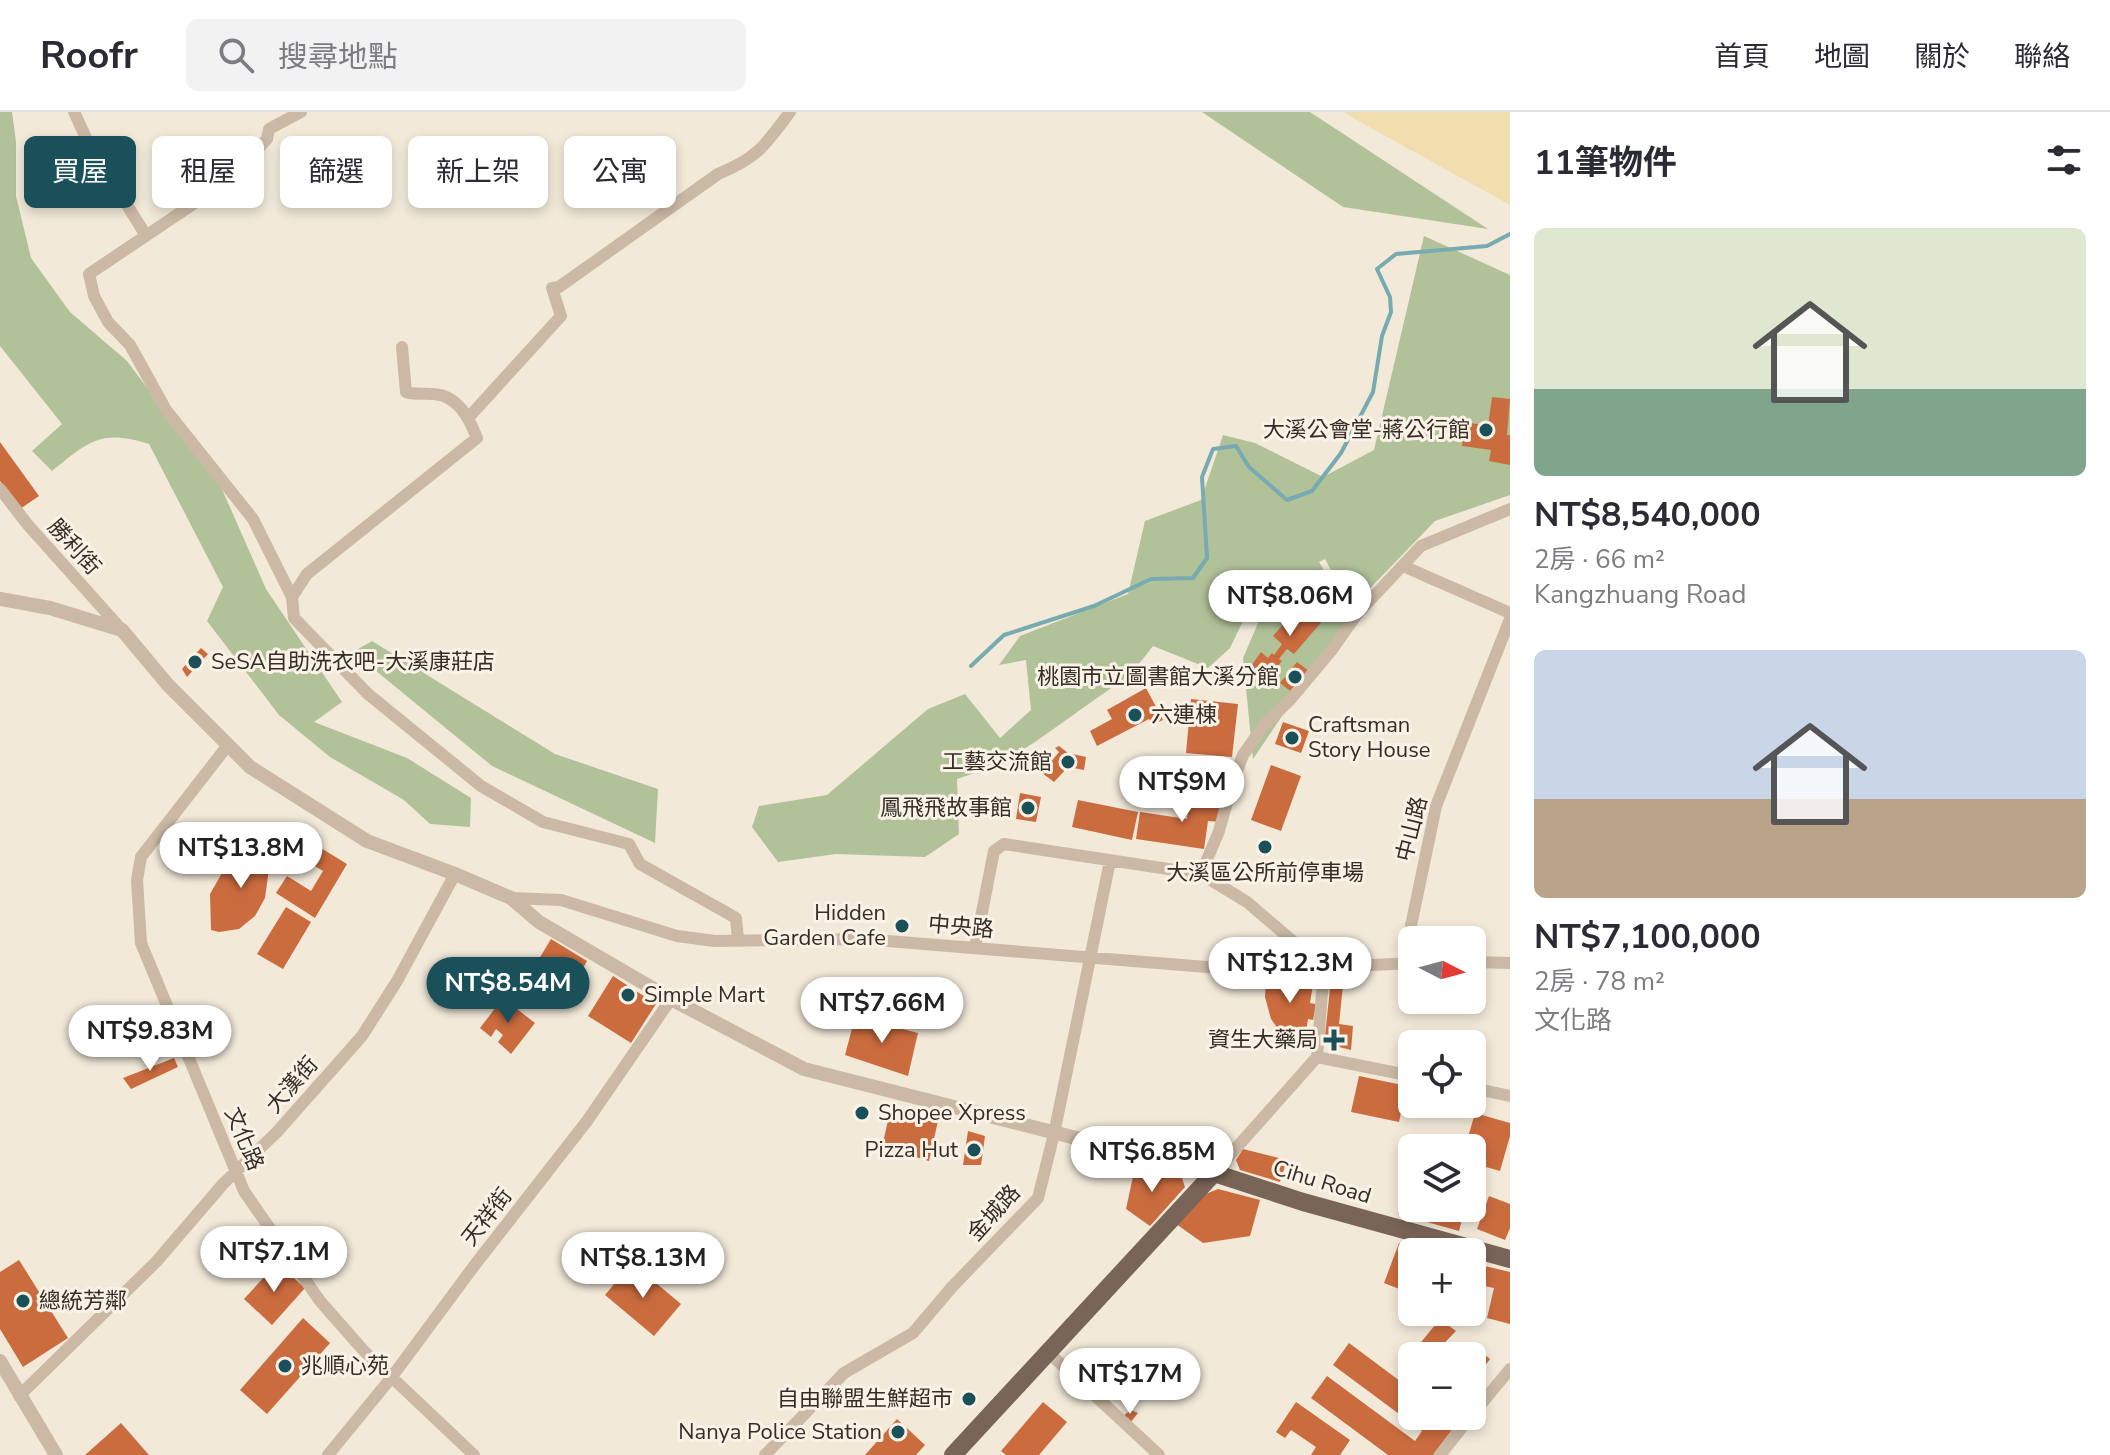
<!DOCTYPE html>
<html lang="zh-TW">
<meta charset="utf-8">
<style>
body{margin:0;font-family:"Nunito Sans","Noto Sans TC",sans-serif;background:#f2f2f3;color:#2b2b33;height:100vh;display:flex;flex-direction:column;font-size:30px;white-space:nowrap}
*{box-sizing:border-box;margin:0}
p{font-size:26px;color:#7c7c81}
.icon{flex:none;width:44px;height:44px;fill:none;stroke:currentColor;stroke-width:2;stroke-linecap:round;stroke-linejoin:round}
.map{position:relative;flex:1;overflow:hidden}
.sheet{display:flex;flex-direction:column;background:#fff;width:600px}
.sheet>*{flex:none}
.hud{position:absolute;left:24px;top:24px;width:760px;height:72px;display:flex;gap:16px}
.needle{width:52px;rotate:96deg}
.controls{position:absolute;left:1398px;top:814px;display:grid;gap:16px}
.controls a{display:grid;place-items:center;width:88px;height:88px;border-radius:12px;background:#fff;box-shadow:0 4px 12px #0003;font-size:40px}
.price{position:absolute;translate:-50% -68px;padding:0 18px;border-radius:28px;background:#fff;color:#222;font-size:26px;line-height:52px;filter:drop-shadow(0 2px 4px #0008)}
.price::after{content:'';position:absolute;left:50%;top:48px;width:24px;height:18px;margin-left:-12px;background:inherit;clip-path:polygon(0 0,100% 0,50% 100%)}
.price.selected{background:#1a5059;color:#fff}
ul{padding:0;list-style:none}
li{display:grid;align-content:center;gap:16px;height:424px;padding:0 24px}
li span{display:grid;place-items:center;height:248px;border-radius:12px;color:#555}
li>.icon{margin-inline-start:auto}
span .icon{width:144px;height:144px;fill:#fffc;stroke-width:1}
li b{font-size:34px}
h2{display:flex;justify-content:space-between;align-items:center;height:96px;padding:0 24px;font-size:34px}
.pill{padding:0 28px;border-radius:12px;background:#fff;box-shadow:0 4px 12px #0003;font-size:28px;line-height:72px}
.pill.selected{background:#1a5059;color:#fff}
header{display:flex;align-items:center;gap:48px;box-sizing:border-box;height:112px;padding:0 40px;background:#fff;border-bottom:2px solid #e1e1e2}
header strong{font-size:38px}
nav{display:flex;gap:44px;margin-inline-start:auto;font-size:28px}
.search{width:560px;height:72px;background:#f2f2f3;display:flex;align-items:center;gap:20px;box-sizing:border-box;padding:0 28px;border-radius:12px;color:#7c7c81;font-size:30px}
main{display:flex;flex:1;min-height:0}
.map>svg:first-child{display:block}
</style>
<header>
<strong>Roofr</strong>
<div class="search"><svg class="icon" aria-label="search" viewBox="0 0 24 24"><circle cx="10" cy="10" r="6"/><path d="M15 15l6 6"/></svg>搜尋地點</div>
<nav><a>首頁</a><a>地圖</a><a>關於</a><a>聯絡</a></nav>
</header>
<main>
<div class="map">
<svg width="1510" height="1343" viewBox="0 0 1510 1343">
<rect width="100%" height="100%" fill="#f2e9d9"/>
<path fill="#b1c299" d="M0 0H12L16 30V84L31 146 70 200 127 249 221 375 266 477 342 590 314 610 407 646 471 686 470 715 430 712 404 688 330 645 279 603 207 509 223 475 149 332C101 317 89 329 52 359L32 339 62 312 0 234Z
M1202 0H1310L1488 117 1343 95Z
M1424 124 1510 163V383L1435 409 1351 496 1325 447 1319 450 1351 502 1253 647 1243 546 1268 488 1290 461 1264 465 1230 536 1208 556 1153 534 1131 562 1035 630 996 654 957 667 959 722 925 745 836 742 778 750 752 715 759 694 827 683 928 597 965 582 1000 626 1031 598 1026 548 999 553 1020 524 1128 482 1145 409 1201 388 1223 323 1255 331 1323 365 1374 338Z
M372 529 555 642 658 677 655 731 492 654 353 540Z"/>
<path fill="#f0deae" d="M1344 0H1510V93L1355 7Z"/>
<g fill="none" stroke-linecap="round" stroke-linejoin="round">
<path stroke="#77aab1" stroke-width="4" d="M971 554 1004 523 1094 494 1151 467 1193 466 1207 446 1202 365 1213 337 1236 334 1249 355 1287 388 1312 379 1341 341 1373 280 1382 224 1391 200 1390 185 1377 157 1396 142 1487 134 1510 122"/>
</g>
<path fill="#cb6c3f" d="M1492 285 1510 287 1507 323H1510V353L1489 349 1491 338 1462 334 1465 310 1488 314Z
M0 330 39 384 20 397 0 369Z
M1304 489 1324 507 1294 542 1287 537 1279 547 1282 549 1267 567 1251 554 1261 540 1268 546 1272 541 1274 543 1282 532 1273 524Z
M201 536 208 542 187 565 182 557Z
M1297 550 1309 559 1293 581 1280 571Z
M1146 576 1163 608 1152 613 1149 607 1097 634 1090 619 1112 607 1107 598Z
M1191 587 1238 592 1232 645 1186 641Z
M1283 610 1309 619 1301 641 1275 632Z
M1059 634 1068 641 1086 645 1084 658 1068 655 1054 670 1042 661 1059 640 1055 636Z
M1271 653 1301 664 1281 719 1251 708Z
M1020 681 1041 685 1036 710 1016 707Z
M1190 682 1223 687 1220 710 1208 709 1204 737 1136 727 1140 700 1187 707Z
M1078 688 1138 700 1132 728 1072 715Z
M311 730 347 752 315 806 276 781 287 764 311 779 323 759 301 746Z
M269 731 277 743H267L269 757 265 786 255 804 239 817 219 820 211 818 210 782 222 761 236 745 249 737Z
M286 795 311 810 283 857 257 842Z
M551 827 587 849 564 889 527 867Z
M1338 863H1344L1339 912 1353 914 1351 938 1331 933 1325 924 1330 876Z
M613 864 656 892 631 931 588 904Z
M1310 865 1313 872 1310 891 1316 892 1313 908 1308 907 1305 928 1283 924 1271 907 1265 885 1266 867Z
M503 886 535 911 511 942 498 930 503 923 496 917 491 925 480 916Z
M855 905 918 921 908 964 845 943Z
M174 946 178 955 131 977 123 966Z
M1359 964 1407 974 1399 1010 1351 1000Z
M891 995 938 1009 929 1049 882 1035Z
M1475 1001 1510 1011V1024L1500 1059 1472 1051V1036H1465Z
M968 1019 985 1024 981 1053H963Z
M1194 1026 1222 1033 1206 1051 1190 1046Z
M1243 1037 1287 1048 1280 1070 1240 1058 1236 1048Z
M1135 1055 1182 1066 1185 1075 1150 1114 1126 1097Z
M1218 1077 1260 1088 1250 1124 1203 1131 1176 1112 1203 1083Z
M1405 1077 1412 1079V1096H1465L1459 1119 1398 1102Z
M1489 1084 1510 1092V1116L1505 1128 1477 1117Z
M1399 1131 1426 1139 1412 1140V1182L1384 1171Z
M19 1148 68 1226 23 1255 0 1217V1160Z
M277 1151 305 1176 272 1213 244 1187Z
M632 1151 681 1192 654 1224 605 1183Z
M1472 1151 1510 1160V1212L1487 1206 1494 1176 1484 1174 1476 1203 1472 1202Z
M303 1206 330 1231 267 1302 240 1278Z
M1440 1207 1456 1219 1432 1244H1419L1413 1240Z
M1349 1231 1412 1278V1304H1447L1457 1311 1433 1343H1388L1311 1286 1327 1264 1415 1329 1422 1319 1333 1253Z
M1476 1236 1490 1247 1472 1271V1244H1470Z
M1043 1290 1067 1310 1039 1343H1006L1001 1339Z
M1296 1290 1350 1328 1340 1343H1311L1316 1335 1291 1318 1285 1326 1276 1320Z
M1131 1298 1138 1301 1130 1311 1123 1304Z
M897 1307 925 1333 916 1343H865Z
M121 1311 149 1343H85Z"/>
<g fill="none" stroke-linecap="round" stroke-linejoin="round">
<path stroke="#cbb9a5" stroke-width="12" d="M74 0 88 30 145 122
M301 0 269 17 267 27 229 68 89 162 94 184 108 210 130 233 166 298 253 407 292 485 294 506 368 582 481 674 543 710 629 732 640 752 736 806 738 828
M469 305 561 204 552 176 559 175 718 62C758 46 765 33 790 0
M0 377 28 413 122 518
M1403 454 1510 501
M292 485 307 462 477 326C469 306 458 283 433 282 423 281 415 283 406 280L402 235
M228 633 141 745 137 768 141 831 244 1079 320 1189 364 1239 474 1343
M1201 762 1219 719 1233 669 1243 643 1264 613 1290 588 1331 539 1357 502 1421 434 1510 397
M511 786 561 788 677 824 715 829 863 827 1256 859 1412 851
M975 836 994 739 1004 732 1201 762 1247 790 1324 856
M1472 850 1510 851
M1403 852 1436 694 1510 507
M1317 945 1412 964
M1317 945 1324 856
M1472 976 1510 984
M1214 1061 1317 945
M1049 1241 1159 1343
M19 1284 156 1150 223 1072 277 1020 362 924 397 869 455 762
M1472 1303 1510 1257
M328 1343 391 1266 474 1154 587 1009 671 887
M765 1343 844 1261 913 1221 952 1175 1038 1086 1054 1022 1110 749
M1440 1343 1471 1304"/>
<path stroke="#cbb9a5" stroke-width="14" d="M0 487 50 496 122 518 168 573 250 655 367 729 455 762 511 786 539 810 671 887 804 957 1214 1061
M0 1249 56 1343"/>
<path stroke="#796557" stroke-width="18" d="M953 1343 1214 1061 1303 1090 1510 1147"/>
</g>
<g fill="#1a5059" stroke="#faf2e6" stroke-width="3">
<circle cx="1486" cy="318" r="8"/>
<circle cx="195" cy="550" r="8"/>
<circle cx="1295" cy="565" r="8"/>
<circle cx="1135" cy="603" r="8"/>
<circle cx="1292" cy="626" r="8"/>
<circle cx="1068" cy="650" r="8"/>
<circle cx="1028" cy="696" r="8"/>
<circle cx="1265" cy="735" r="8"/>
<circle cx="902" cy="814" r="8"/>
<circle cx="628" cy="883" r="8"/>
<path d="M1330 916h8v8h8v8h-8v8h-8v-8h-8v-8h8z"/>
<circle cx="862" cy="1001" r="8"/>
<circle cx="974" cy="1038" r="8"/>
<circle cx="23" cy="1189" r="8"/>
<circle cx="285" cy="1254" r="8"/>
<circle cx="969" cy="1287" r="8"/>
<circle cx="898" cy="1320" r="8"/>
</g>
<g text-anchor="middle" dominant-baseline="central" stroke-width="6" stroke-linejoin="round" paint-order="stroke">
<g font-size="22" fill="#362d27" stroke="#faf2e6" text-anchor="end">
<text x="1470" y="318">大溪公會堂-蔣公行館</text>
<text x="211" y="550" text-anchor="start">SeSA自助洗衣吧-大溪康莊店</text>
<text x="1279" y="565">桃園市立圖書館大溪分館</text>
<text x="1151" y="603" text-anchor="start">六連棟</text>
<text x="1308" y="613" text-anchor="start">Craftsman<tspan x="1308" dy="25">Story House</tspan></text>
<text x="1052" y="650">工藝交流館</text>
<text x="1012" y="696">鳳飛飛故事館</text>
<text x="1265" y="761" text-anchor="middle">大溪區公所前停車場</text>
<text x="886" y="801">Hidden<tspan x="886" dy="25">Garden Cafe</tspan></text>
<text x="644" y="883" text-anchor="start">Simple Mart</text>
<text x="1318" y="928">資生大藥局</text>
<text x="878" y="1001" text-anchor="start">Shopee Xpress</text>
<text x="958" y="1038">Pizza Hut</text>
<text x="39" y="1189" text-anchor="start">總統芳鄰</text>
<text x="301" y="1254" text-anchor="start">兆順心苑</text>
<text x="953" y="1287">自由聯盟生鮮超市</text>
<text x="882" y="1320">Nanya Police Station</text>
</g>
<g font-size="22" fill="#362d27" stroke="#faf2e6">
<text transform="translate(74 435) rotate(48)">勝利街</text>
<text transform="translate(1412 717) rotate(-76)">中山路</text>
<text transform="translate(961 815) rotate(5)">中央路</text>
<text transform="translate(292 973) rotate(-49)">大漢街</text>
<text transform="translate(244 1027) rotate(67)">文化路</text>
<text transform="translate(1322 1070) rotate(17)">Cihu Road</text>
<text transform="translate(994 1101) rotate(-48)">金城路</text>
<text transform="translate(487 1105) rotate(-52)">天祥街</text>
</g>
</g>
</svg>
<div class="controls">
<a><svg class="needle" viewBox="-14 -14 28 28"><path d="M0-13l5 13h-10z" fill="#e53935"/><path d="M0 13l5-13h-10z" fill="#7c7c81"/></svg></a>
<a><svg class="icon" aria-label="locate" viewBox="0 0 24 24"><circle cx="12" cy="12" r="6"/><path d="M12 2v4M12 18v4M2 12h4M18 12h4"/></svg></a>
<a><svg class="icon" aria-label="layers" viewBox="0 0 24 24"><path d="M12 4l9 5-9 5-9-5zM3 14l9 5 9-5"/></svg></a>
<a>+</a>
<a>−</a>
</div>
<b class="price" style="left:1290px;top:526px">NT$8.06M</b>
<b class="price" style="left:1182px;top:712px">NT$9M</b>
<b class="price" style="left:241px;top:778px">NT$13.8M</b>
<b class="price" style="left:1290px;top:893px">NT$12.3M</b>
<b class="price selected" style="left:508px;top:913px">NT$8.54M</b>
<b class="price" style="left:882px;top:933px">NT$7.66M</b>
<b class="price" style="left:150px;top:961px">NT$9.83M</b>
<b class="price" style="left:1152px;top:1082px">NT$6.85M</b>
<b class="price" style="left:274px;top:1182px">NT$7.1M</b>
<b class="price" style="left:643px;top:1188px">NT$8.13M</b>
<b class="price" style="left:1130px;top:1304px">NT$17M</b>
<div class="hud">
<a class="pill selected">買屋</a>
<a class="pill">租屋</a>
<a class="pill">篩選</a>
<a class="pill">新上架</a>
<a class="pill">公寓</a>
</div>
</div>
<section class="sheet">
<h2>11筆物件<svg class="icon" aria-label="filters" viewBox="0 0 24 24"><path d="M4 7h16M4 17h16"/><circle cx="9" cy="7" r="2"/><circle cx="15" cy="17" r="2"/></svg></h2>
<ul>
<li><span style="background:linear-gradient(#dfe7d0 65%,#7fa58c 0)"><svg class="icon" aria-label="home" viewBox="0 0 24 24"><path d="M3 11l9-7 9 7M6 9v11h12V9"/></svg></span><div><b>NT$8,540,000</b><p>2房 · 66 m²</p><p>Kangzhuang Road</p></div></li>
<li><span style="background:linear-gradient(#c9d6e8 60%,#b9a48a 0)"><svg class="icon" aria-label="home" viewBox="0 0 24 24"><path d="M3 11l9-7 9 7M6 9v11h12V9"/></svg></span><div><b>NT$7,100,000</b><p>2房 · 78 m²</p><p>文化路</p></div></li>
</ul>
</section>
</main>
